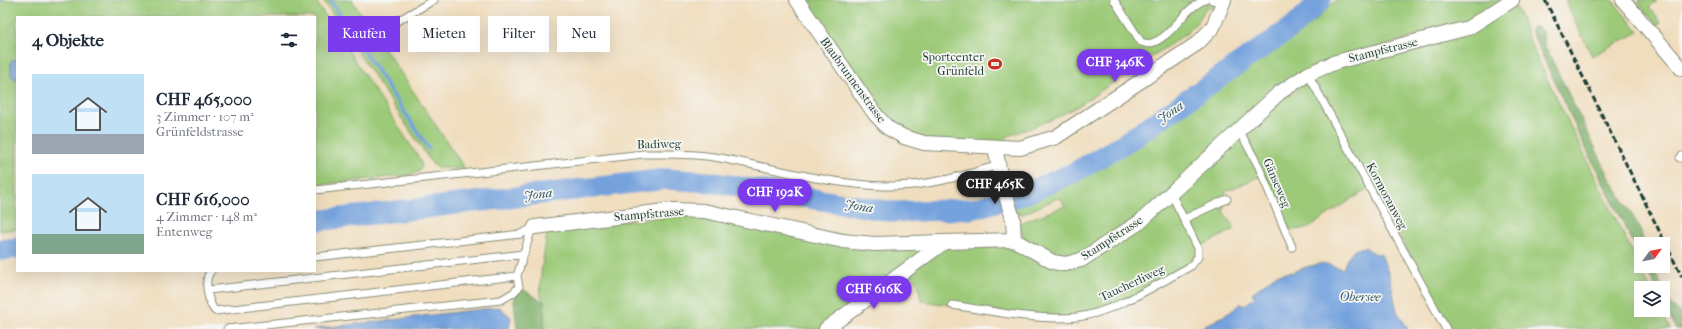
<!DOCTYPE html>
<html lang="de">
<meta charset="utf-8">
<style>
body{margin:0;font-family:"IM FELL French Canon",serif;background:#f6f6f7;color:#1f2937;height:100vh;display:flex;flex-direction:column;font-size:15px;white-space:nowrap}
*{box-sizing:border-box;margin:0}
p{font-size:13px;color:#747a83}
.icon{flex:none;width:22px;height:22px;fill:none;stroke:currentColor;stroke-width:2;stroke-linecap:round;stroke-linejoin:round}
.map{position:relative;flex:1;overflow:hidden}
.sheet{position:absolute;left:16px;top:16px;width:300px;height:256px;display:flex;flex-direction:column;background:#fff;border-radius:0px;box-shadow:0 4px 16px #0002}
.sheet>*{flex:none}
.hud{position:absolute;left:328px;top:16px;width:380px;height:36px;display:flex;gap:8px}
.needle{width:26px;rotate:57deg}
.buttons{position:absolute;left:1634px;top:237px;display:grid;gap:8px}
.buttons a{display:grid;place-items:center;width:36px;height:36px;border-radius:0px;background:#fff;box-shadow:0 4px 16px #0002;font-size:20px}
.price{position:absolute;translate:-50% -34px;padding:0 9px;border-radius:14px;background:#7c3aed;color:#fff;font-size:13px;line-height:26px;filter:drop-shadow(0 1px 2px #0008)}
.price::after{content:'';position:absolute;left:50%;top:24px;width:12px;height:9px;margin-left:-6px;background:inherit;clip-path:polygon(0 0,100% 0,50% 100%)}
.price.current{background:#222;color:#fff}
ul{padding:0;list-style:none}
li{display:flex;align-items:center;gap:12px;height:100px;padding:0 16px}
li span{display:grid;place-items:center;flex:none;width:112px;height:80px;border-radius:0px;color:#555}
li>.icon{margin-inline-start:auto}
span .icon{width:48px;height:48px;fill:#fffc;stroke-width:1}
li b{font-size:17px}
h2{display:flex;justify-content:space-between;align-items:center;height:48px;padding:0 16px;font-size:17px}
.tag{padding:0 14px;border-radius:0px;background:#fff;box-shadow:0 4px 16px #0002;font-size:14px;line-height:36px}
.tag.current{background:#7c3aed;color:#fff}
.map>svg:first-child{display:block}
</style>
<div class="map">
<svg width="1682" height="329" viewBox="0 0 1682 329">
<rect width="100%" height="100%" fill="#f6f6f2"/>
<filter id="ink" filterUnits="userSpaceOnUse"><feTurbulence type="fractalNoise" baseFrequency=".025" numOctaves="2"/><feDisplacementMap in="SourceGraphic" scale="8" xChannelSelector="R" yChannelSelector="G"/><feConvolveMatrix kernelMatrix="1 2 1 2 8 2 1 2 1" color-interpolation-filters="sRGB"/></filter>
<filter id="wash" filterUnits="userSpaceOnUse"><feTurbulence type="fractalNoise" baseFrequency=".012" numOctaves="4" result="noise"/><feDisplacementMap in="SourceGraphic" scale="16" xChannelSelector="R" yChannelSelector="G"/><feGaussianBlur stdDeviation="0.9" result="paint"/><feColorMatrix in="noise" values="0 0 0 0 0 0 0 0 0 0 0 0 0 0 0 0 0 1.4 0 .05"/><feComposite in="paint" operator="in"/></filter>
<g filter="url(#wash)">
<rect width="100%" height="100%" fill="#f0ddbd"/>
<path fill="#9cca78" stroke="#5e8456" d="M0 0H315L419 158 422 166 419 172 410 175 315 185V17H17V229L0 231Z
M323 0H352L373 33 353 44Z
M803 0H1217L1215 9 1206 7 1199 20 1187 33 1078 106 1053 119 1006 137 1009 145C983 143 937 144 914 135 904 131 894 124 885 118Z
M1336 0H1502L1468 22 1316 65 1143 214 1073 257H1055L1034 246 1024 237 1017 224 1065 206 1060 197 1023 214 1016 213 1014 208 1055 189 1110 160 1170 122 1312 24Z
M1565 0H1612L1639 32 1592 56Z
M1639 0H1657L1649 8 1661 22 1657 25 1639 4Z
M1512 8H1517L1534 52 1650 288H1641V310H1661L1670 329H1451L1372 186 1306 229 1290 230 1264 174 1225 192 1227 196 1223 211 1235 229 1206 244 1200 245 1191 266 1115 306 1078 317H1039L921 301 918 283 906 270 826 329H544V302L540 294 541 272 548 228 696 215 776 230 1008 247 1036 259 1074 268 1287 95 1322 73Z
M377 37 465 169 439 168 433 165 357 51Z"/>
<path fill="#7dae68" stroke="#4e764e" d="M1534 27H1537L1543 32 1544 44 1611 180 1640 228 1644 244H1641V258L1585 147 1530 29Z
M1645 266H1652L1672 306C1682 312 1682 317 1682 329H1676L1663 303V288H1656Z
M519 287 544 302V329H517L513 293Z"/>
<path fill="#74a2dd" stroke="#4a7088" d="M17 59V80L11 76V61Z
M1365 247 1373 253 1381 254 1389 275 1397 311 1408 329H1199L1229 313 1241 303 1244 306 1255 297 1252 293 1277 274 1294 272 1303 268 1323 263 1343 269C1348 256 1350 249 1365 247Z
M499 307 511 317 509 329H314Z"/>
<g fill="none" stroke-linecap="round" stroke-linejoin="round">
<path stroke="#74a2dd" stroke-width="3.5" d="M330 0 429 149
M0 1 1 0"/>
<path stroke="#74a2dd" stroke-width="21" d="M315 221 666 179 710 182 894 212 972 209 1022 195 1073 173 1125 143 1295 25 1321 0
M0 250 17 248"/>
</g>
</g>
<g filter="url(#ink)">
<g fill="none" stroke-linecap="round" stroke-linejoin="round">
<defs>
<path id="service" d="M1114 0 1141 42 1148 44C1173 39 1182 8 1205 0
M1212 0 1223 2
M352 47 434 0
M1308 74 1446 329
M1239 130 1258 165 1292 247
M1680 158 1682 156
M315 190 644 154C668 154 691 153 714 157 771 167 829 185 887 186 926 187 962 176 999 165
M1184 219 1227 199
M315 257 521 234 533 228
M211 271C203 279 208 303 215 311L517 276 530 234 535 227
M208 290 524 254
M952 305C993 311 1035 321 1077 317 1113 313 1159 283 1191 266L1198 257V248L1171 193
M227 329 501 300 513 293 519 287 517 276"/>
<path id="minor" d="M797 0 875 114 888 128 904 137 924 143 1020 148 1056 137 1198 43 1213 27 1224 0
M1623 0 1682 69
M995 147 1001 179 1013 219 1014 240
M535 227 673 210 704 211 843 241 874 244 1014 240 1053 262 1065 264 1081 260 1140 222 1279 93 1308 74 1336 62 1468 28 1512 0
M826 329 943 243"/>
</defs>
<use href="#service" stroke="#888d78" stroke-width="9"/>
<use href="#minor" stroke="#888d78" stroke-width="16"/>
<use href="#service" stroke="#fff" stroke-width="7"/>
<use href="#minor" stroke="#fff" stroke-width="14"/>
<path stroke="#1f3d34" stroke-width="3" stroke-dasharray="6 3" stroke-linecap="butt" d="M1545 0 1682 277"/>
</g>
</g>
<defs>
<symbol id="stadium-bare" viewBox="-9 -9 18 18"><path d="M0-5a6.5 5 0 1 0 0 10a6.5 5 0 1 0 0-10ZM-3.5-1.8h7v3.6h-7Z" fill="#c8321e" stroke="#f6f6f2" stroke-width="2.5" paint-order="stroke"/></symbol>
</defs>
<g fill-rule="evenodd">
<use href="#stadium-bare" x="985" y="54" width="20" height="20"/>
</g>
<g text-anchor="middle" dominant-baseline="central" stroke-width="3.5" stroke-linejoin="round" paint-order="stroke">
<g font-size="12" fill="#1f3d34" stroke="#f6f6f2">
<text transform="translate(1383 50) rotate(-14)">Stampfstrasse</text>
<text transform="translate(853 80) rotate(54)">Blaubrunnenstrasse</text>
<text transform="translate(659 144) rotate(-1)">Badiweg</text>
<text transform="translate(1277 183) rotate(67)">Gänseweg</text>
<text transform="translate(1387 196) rotate(62)">Kormoranweg</text>
<text transform="translate(649 214) rotate(-5)">Stampfstrasse</text>
<text transform="translate(1112 238) rotate(-33)">Stampfstrasse</text>
<text transform="translate(1132 283) rotate(-25)">Taucherliweg</text>
</g>
<g font-size="12" fill="#1f3d34" stroke="#f6f6f2" text-anchor="end">
<text x="984" y="57">Sportcenter<tspan x="984" dy="14">Grünfeld</tspan></text>
</g>
<g font-size="13" font-style="italic" fill="#395b67" stroke="#f6f6f2">
<text transform="translate(1170 112) rotate(-35)">Jona</text>
<text transform="translate(538 194) rotate(-7)">Jona</text>
<text transform="translate(859 206) rotate(9)">Jona</text>
<text x="1360" y="296">Obersee</text>
</g>
</g>
</svg>
<div class="buttons">
<a><svg class="needle" viewBox="-14 -14 28 28"><path d="M0-13l5 13h-10z" fill="#e53935"/><path d="M0 13l5-13h-10z" fill="#747a83"/></svg></a>
<a><svg class="icon" aria-label="layers" viewBox="0 0 24 24"><path d="M12 4l9 5-9 5-9-5zM3 14l9 5 9-5"/></svg></a>
</div>
<b class="price" style="left:1115px;top:83px">CHF 346K</b>
<b class="price current" style="left:995px;top:205px">CHF 465K</b>
<b class="price" style="left:775px;top:213px">CHF 192K</b>
<b class="price" style="left:874px;top:310px">CHF 616K</b>
<div class="hud">
<a class="tag current">Kaufen</a>
<a class="tag">Mieten</a>
<a class="tag">Filter</a>
<a class="tag">Neu</a>
</div>
<section class="sheet">
<h2>4 Objekte<svg class="icon" aria-label="filters" viewBox="0 0 24 24"><path d="M4 7h16M4 17h16"/><circle cx="9" cy="7" r="2"/><circle cx="15" cy="17" r="2"/></svg></h2>
<ul>
<li><span style="background:linear-gradient(#bfe0f5 75%,#9aa5b1 0)"><svg class="icon" aria-label="home" viewBox="0 0 24 24"><path d="M3 11l9-7 9 7M6 9v11h12V9"/></svg></span><div><b>CHF 465,000</b><p>3 Zimmer · 107 m²</p><p>Grünfeldstrasse</p></div></li>
<li><span style="background:linear-gradient(#bfe0f5 75%,#7fa58c 0)"><svg class="icon" aria-label="home" viewBox="0 0 24 24"><path d="M3 11l9-7 9 7M6 9v11h12V9"/></svg></span><div><b>CHF 616,000</b><p>4 Zimmer · 148 m²</p><p>Entenweg</p></div></li>
</ul>
</section>
</div>
